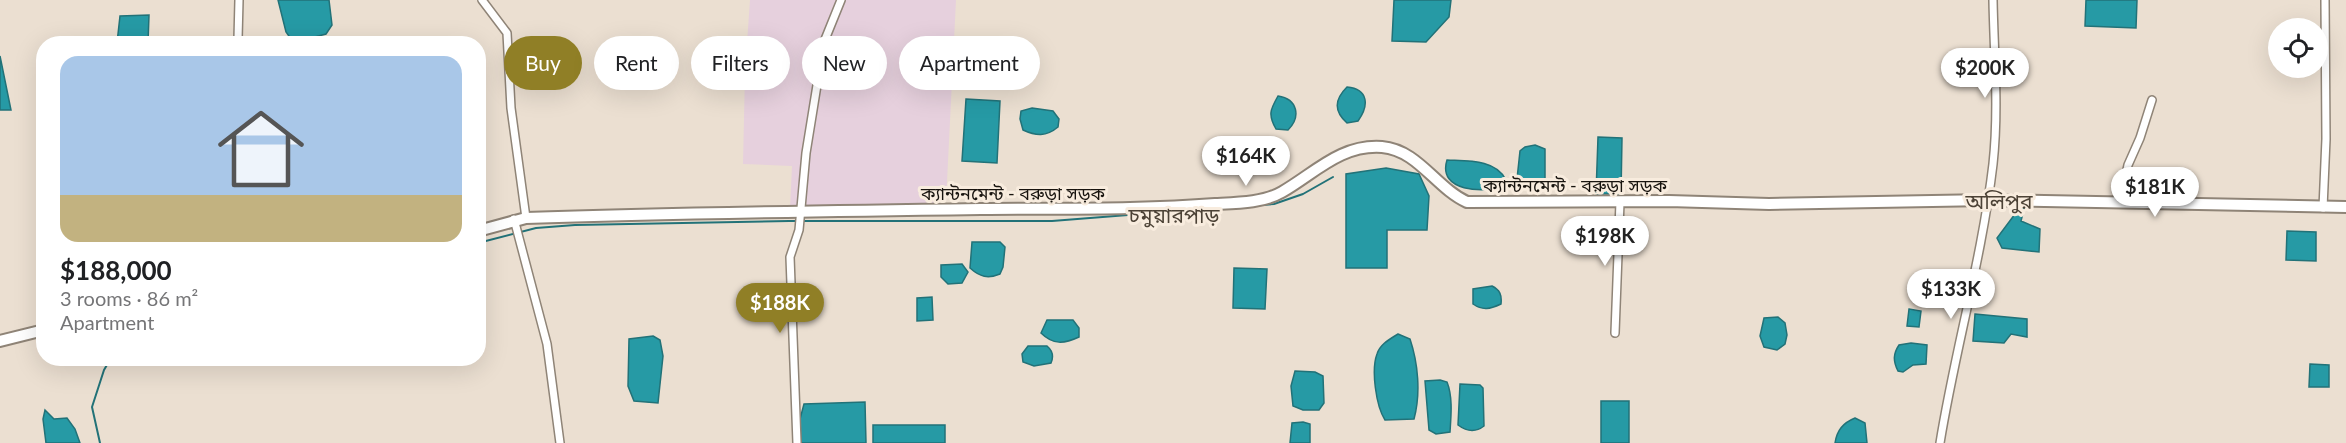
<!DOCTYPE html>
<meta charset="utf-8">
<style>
body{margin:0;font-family:Lato,"Noto Sans Bengali",sans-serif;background:#f6f6f6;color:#202124;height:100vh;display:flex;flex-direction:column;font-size:22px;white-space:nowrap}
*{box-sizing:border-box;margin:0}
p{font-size:20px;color:#757577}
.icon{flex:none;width:33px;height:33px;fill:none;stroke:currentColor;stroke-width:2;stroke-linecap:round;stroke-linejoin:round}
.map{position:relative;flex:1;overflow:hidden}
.side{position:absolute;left:36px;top:36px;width:450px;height:330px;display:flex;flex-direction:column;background:#fff;border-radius:24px;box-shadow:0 6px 24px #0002}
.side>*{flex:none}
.hud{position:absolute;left:504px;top:36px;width:570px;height:54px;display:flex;gap:12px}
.tools{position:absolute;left:2268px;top:18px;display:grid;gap:12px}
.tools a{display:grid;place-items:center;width:60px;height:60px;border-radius:50%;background:#fff;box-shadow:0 6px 24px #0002;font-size:30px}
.price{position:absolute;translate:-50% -51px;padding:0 14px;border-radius:21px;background:#fff;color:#222;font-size:20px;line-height:39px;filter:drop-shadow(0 2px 3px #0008)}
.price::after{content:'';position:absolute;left:50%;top:36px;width:18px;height:14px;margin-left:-9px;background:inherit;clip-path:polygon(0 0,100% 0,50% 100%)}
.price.on{background:#907f26;color:#fff}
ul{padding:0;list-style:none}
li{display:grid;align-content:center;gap:12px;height:318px;padding:0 24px}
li+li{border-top:2px solid #e0e0e0}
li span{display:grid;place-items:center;height:186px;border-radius:18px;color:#555}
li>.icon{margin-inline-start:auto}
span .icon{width:108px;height:108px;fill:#fffc;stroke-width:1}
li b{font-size:26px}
.tag{padding:0 21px;border-radius:27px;background:#fff;box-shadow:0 6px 24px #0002;font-size:21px;line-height:54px}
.tag.on{background:#907f26;color:#fff}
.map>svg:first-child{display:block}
</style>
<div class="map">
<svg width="2346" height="443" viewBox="0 0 2346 443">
<rect width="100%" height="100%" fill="#ebdfd1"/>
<path fill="#e6d0dd" d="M750 0H956L946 202 851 208H790L792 166 743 164 745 72Z"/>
<path fill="#269aa5" stroke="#227278" stroke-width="1.5" d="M278 0H329L332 25 326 34 307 39H291L286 32Z
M1394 0H1451L1449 17 1426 42 1392 41Z
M2086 0H2137L2136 28 2085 26Z
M149 15 148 43H117L120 16Z
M0 56 11 110H0Z
M1347 87C1369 89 1369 106 1358 121L1347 123C1334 111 1334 100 1347 87Z
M1278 96C1298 99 1301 117 1288 130L1276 129C1268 115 1270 110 1278 96Z
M966 99 1000 101 997 163 962 161Z
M1032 108 1053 111 1059 119 1058 127C1046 137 1036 136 1023 130L1020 119 1021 111Z
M1598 137 1622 138 1621 194H1596Z
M1535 145 1545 149V182L1529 185 1517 179 1520 151 1525 147Z
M1447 160C1467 161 1496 159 1506 180L1503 187C1484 193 1437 192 1447 160Z
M1386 168 1419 174 1429 196 1427 230H1387V268H1346V174Z
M2024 209 2021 221 2040 229 2039 252 2002 248 1997 238 2018 210Z
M2287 231 2316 232V261L2286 260Z
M972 242H1000L1005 247 1003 267 1000 274C988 279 980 277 970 268Z
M962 264 968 272 962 283 948 284 941 277V265Z
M1234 268 1267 269 1265 309 1233 308Z
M1492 286C1500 290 1502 295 1501 304 1490 309 1483 311 1473 304V289Z
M932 297 933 320 917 321V298Z
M1909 309 1921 311 1919 327 1907 326Z
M1975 314 2027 319V337L2011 334 2004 343 1973 341Z
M1778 317 1785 323 1787 335 1785 344 1777 350 1764 347 1760 336 1764 318Z
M1047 320H1073L1079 328V337C1064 344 1053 345 1041 333Z
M1398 334 1410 339C1418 363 1421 393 1414 419L1385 420C1376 406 1371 370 1377 354 1380 344 1390 339 1398 334Z
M653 336 660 340 663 356 658 403 634 401 628 386 629 339Z
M1911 343 1927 345 1926 364 1913 365 1903 372 1898 371C1893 361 1893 354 1899 345Z
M1028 346H1047C1053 351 1054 356 1051 363L1034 366 1023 362 1022 354Z
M2310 364 2329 365V387H2309Z
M1295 371 1315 372 1323 376 1324 403 1319 410H1303L1293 406 1291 386Z
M1440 380 1447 382C1453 397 1451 416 1450 432L1436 434 1429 430 1425 381Z
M1460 384 1480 385 1483 388 1484 426C1475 433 1466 431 1458 425Z
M1601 401H1629V443H1601Z
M865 402 866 443H801L800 419 804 404Z
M45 410 54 419 67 418 75 429 80 443H46L43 419Z
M1855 418 1865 423 1867 443H1835C1837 430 1843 423 1855 418Z
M1303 422 1310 424V443H1290L1292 423Z
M873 425H945V443H873Z"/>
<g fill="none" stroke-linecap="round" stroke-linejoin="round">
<path stroke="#227278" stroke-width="2" d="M1196 210 1274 204 1303 194 1333 177
M478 243 536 228 575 225 789 221H1052L1166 212
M100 443 92 407 104 370 111 358"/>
<defs>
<path id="minor" d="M482 0 507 33 511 108 526 218
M236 44 238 39 239 0
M2120 203 2128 165 2140 138 2152 100
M2323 208 2326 139 2325 0
M514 219 547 344 560 443
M1615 333 1620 202
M797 443 790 257 799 230 806 153 824 42 841 0
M1940 443C1955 350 1982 258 1993 164 1999 109 1994 55 1993 0"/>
<path id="secondary" d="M478 231 526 218C678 213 829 211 981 209 1059 208 1137 210 1215 204 1237 203 1263 203 1282 192 1315 173 1341 144 1382 147 1418 150 1436 188 1467 202L1669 201 1769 204 1988 200 2346 207
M0 341 44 330"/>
</defs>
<use href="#minor" stroke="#8f8477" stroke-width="10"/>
<use href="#secondary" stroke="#8f8477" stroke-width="14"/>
<use href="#minor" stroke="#fff" stroke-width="7"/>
<use href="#secondary" stroke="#fff" stroke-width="10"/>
</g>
<g text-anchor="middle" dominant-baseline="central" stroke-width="6" stroke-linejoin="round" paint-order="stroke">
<g font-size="18" fill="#18140f" stroke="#f8ecde">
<text x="1575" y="185">ক্যান্টনমেন্ট - বরুড়া সড়ক</text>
<text x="1013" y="193">ক্যান্টনমেন্ট - বরুড়া সড়ক</text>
</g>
<g font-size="21" fill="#4c4236" stroke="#f8ecde">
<text x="1999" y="200">অলিপুর</text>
<text x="1174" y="214">চমুয়ারপাড়</text>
</g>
</g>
</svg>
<div class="tools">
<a><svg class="icon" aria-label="locate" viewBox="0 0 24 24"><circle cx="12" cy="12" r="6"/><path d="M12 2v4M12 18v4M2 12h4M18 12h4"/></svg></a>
</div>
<b class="price" style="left:1985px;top:99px">$200K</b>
<b class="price" style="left:1246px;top:187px">$164K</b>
<b class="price" style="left:2155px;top:218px">$181K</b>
<b class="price" style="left:1605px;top:267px">$198K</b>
<b class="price" style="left:1951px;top:320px">$133K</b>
<b class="price on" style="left:780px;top:334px">$188K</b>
<div class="hud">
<a class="tag on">Buy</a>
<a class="tag">Rent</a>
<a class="tag">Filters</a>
<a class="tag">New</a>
<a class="tag">Apartment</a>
</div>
<section class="side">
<ul>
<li><span style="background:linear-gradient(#a9c7e8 75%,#c2b280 0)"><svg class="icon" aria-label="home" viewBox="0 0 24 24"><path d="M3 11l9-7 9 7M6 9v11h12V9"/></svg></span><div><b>$188,000</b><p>3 rooms · 86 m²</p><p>Apartment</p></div></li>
</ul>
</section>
</div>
